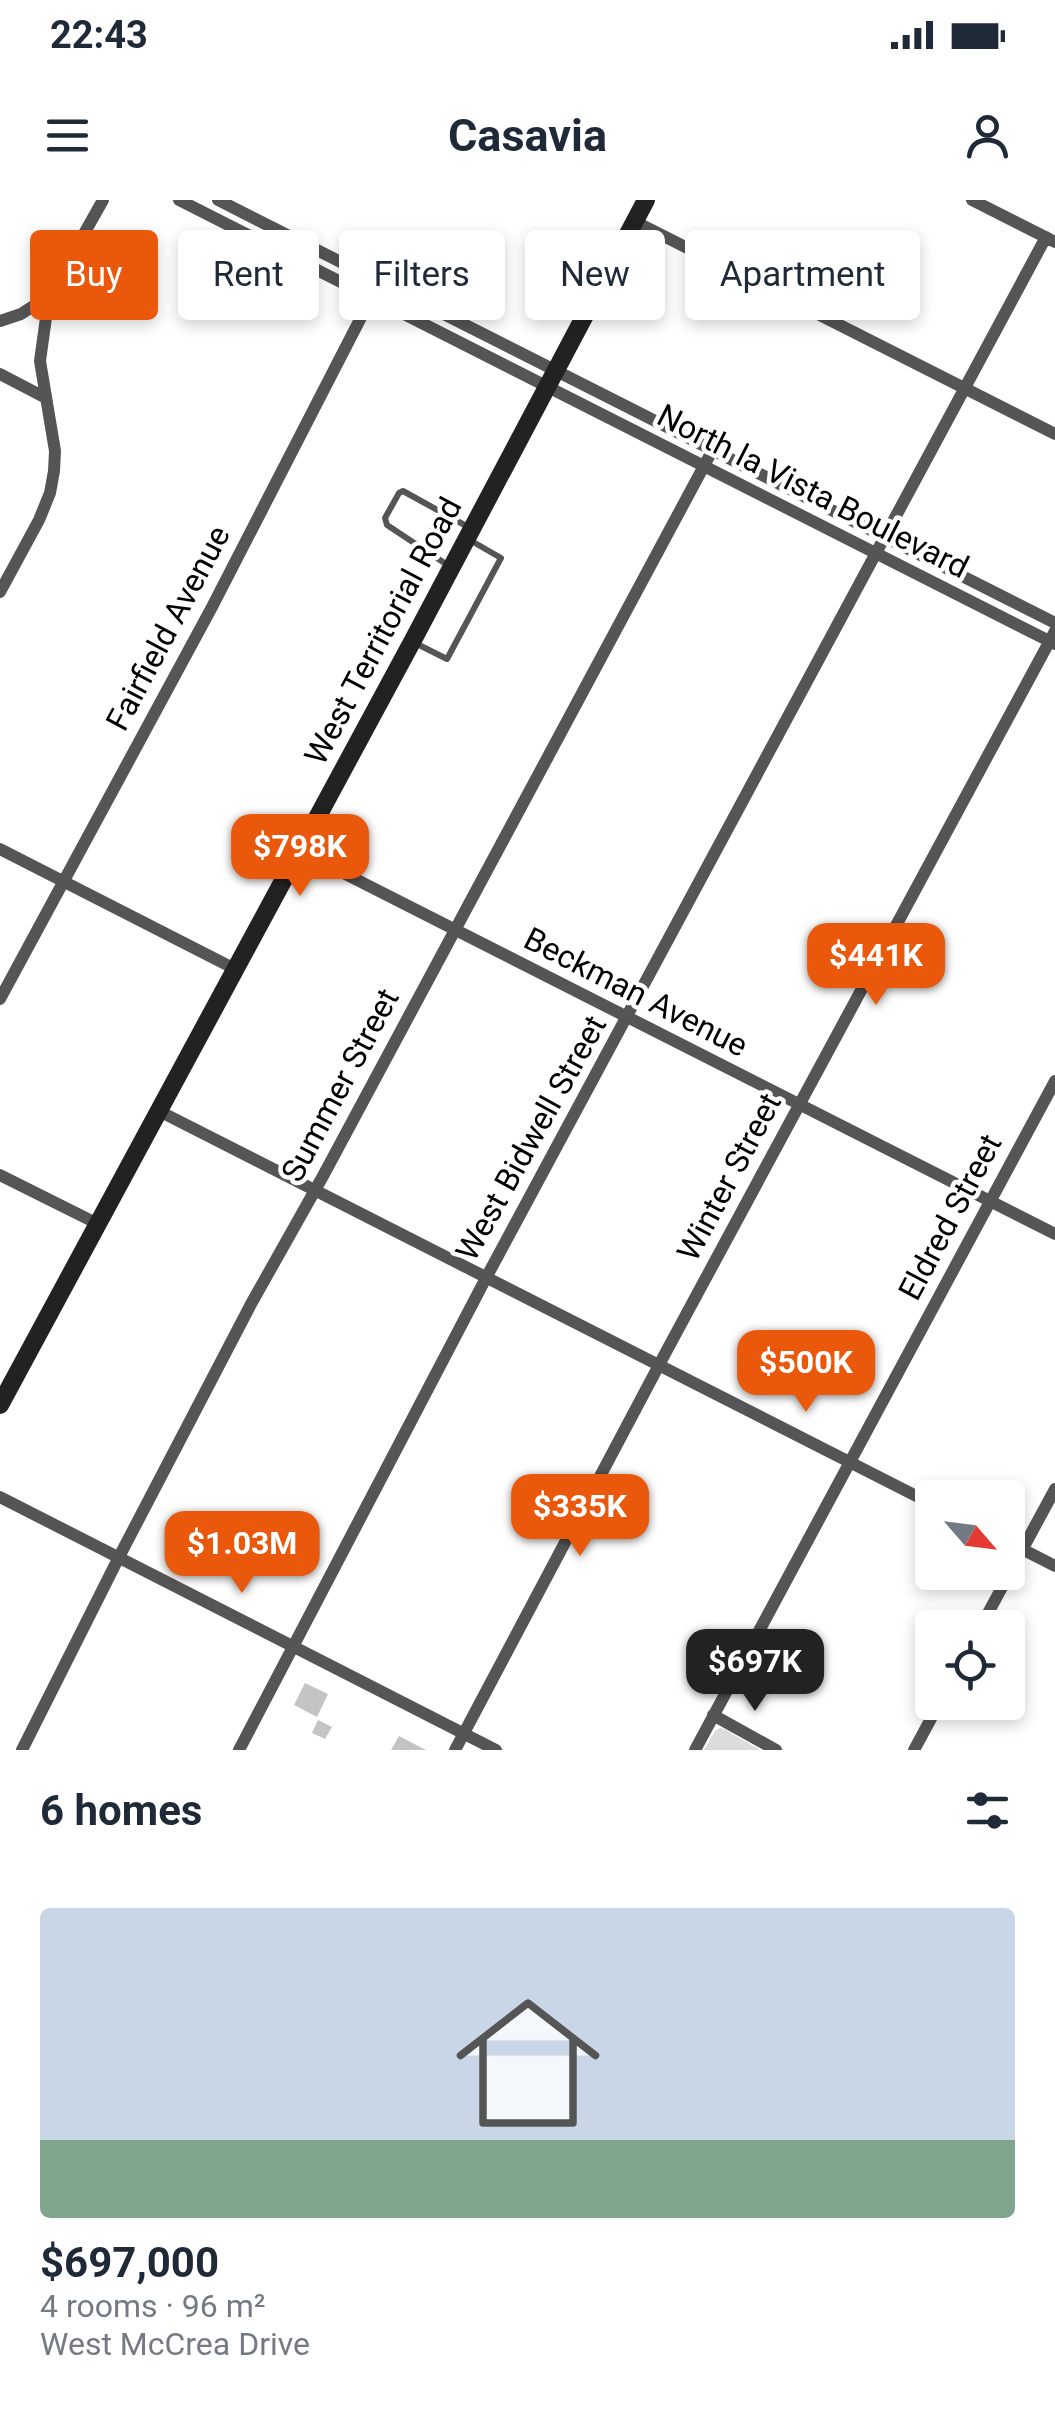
<!DOCTYPE html>
<meta charset="utf-8">
<style>
body{margin:0;font-family:Roboto,sans-serif;background:#f2f2f3;color:#1f2937;height:100vh;display:flex;flex-direction:column;font-size:38px;white-space:nowrap}
*{box-sizing:border-box;margin:0}
p{font-size:32px;color:#747a83}
.icon{flex:none;width:55px;height:55px;fill:none;stroke:currentColor;stroke-width:2;stroke-linecap:round;stroke-linejoin:round}
.map{position:relative;height:1550px;overflow:hidden}
.panel{display:flex;flex-direction:column;background:#fff;flex:1}
.panel>*{flex:none}
.banner{position:absolute;left:30px;top:30px;width:995px;height:90px;display:flex;gap:20px}
.needle{width:65px;rotate:118deg}
.tools{position:absolute;left:915px;top:1280px;display:grid;gap:20px}
.tools a{display:grid;place-items:center;width:110px;height:110px;border-radius:10px;background:#fff;box-shadow:0 5px 15px #0003;font-size:50px}
.price{position:absolute;translate:-50% -85px;padding:0 22px;border-radius:20px;background:#ea580c;color:#fff;font-size:32px;line-height:65px;filter:drop-shadow(0 2px 5px #0008)}
.price::after{content:'';position:absolute;left:50%;top:60px;width:30px;height:22px;margin-left:-15px;background:inherit;clip-path:polygon(0 0,100% 0,50% 100%)}
.price.selected{background:#222;color:#fff}
ul{padding:0;list-style:none}
li{display:grid;align-content:center;gap:20px;height:530px;padding:0 40px}
li span{display:grid;place-items:center;height:310px;border-radius:10px;color:#555}
li>.icon{margin-inline-start:auto}
span .icon{width:180px;height:180px;fill:#fffc;stroke-width:1}
li b{font-size:42px}
h2{display:flex;justify-content:space-between;align-items:center;height:120px;padding:0 40px;font-size:42px}
.pill{padding:0 35px;border-radius:10px;background:#fff;box-shadow:0 5px 15px #0003;font-size:35px;line-height:90px}
.pill.selected{background:#ea580c;color:#fff}
.status{display:flex;justify-content:space-between;align-items:center;height:70px;padding:0 50px;background:#fff;direction:ltr}
.status svg{height:28px;fill:currentColor}
header{display:flex;justify-content:space-between;align-items:center;height:130px;padding:0 40px;background:#fff;font-size:45px;font-weight:700}
.map>svg:first-child{display:block}
</style>
<div class="status"><b>22:43</b><svg viewBox="0 0 49 12"><path d="M0 12V9h3v3zM5 12V6h3v6zM10 12V3h3v9zM15 12V0h3v12zM26 1h20v11H26zM47 4h2v5h-2z"/></svg></div>
<header><svg class="icon" aria-label="menu" viewBox="0 0 24 24"><path d="M4 6h16M4 12h16M4 18h16"/></svg>Casavia<svg class="icon" aria-label="person" viewBox="0 0 24 24"><circle cx="12" cy="8" r="4"/><path d="M4 21q1-7 8-7t8 7"/></svg></header>
<div class="map">
<svg width="1055" height="1550" viewBox="0 0 1055 1550">
<rect width="100%" height="100%" fill="#fff"/>
<path fill="#dcdcdc" d="M720 1528 724 1529 760 1550H704L715 1531Z"/>
<path fill="#c4c4c4" d="M305 1483 328 1494 317 1517 294 1505Z
M318 1520 332 1527 325 1539 312 1533Z
M399 1536 426 1550H391Z"/>
<g fill="none" stroke-linecap="round" stroke-linejoin="round">
<path stroke="#555" stroke-width="6" d="M422 348 441 313
M449 366 387 325 385 318 399 293 403 291 470 328
M415 443 447 459 501 358 468 339"/>
<path stroke="#555" stroke-width="12" d="M179 0 1055 444
M218 0 1055 423
M972 0 1055 42
M634 21 1055 234
M0 121 21 114 49 96
M0 174 46 198
M0 392 39 320 50 293 54 271 55 251 40 161 49 96 103 0
M0 649 235 769
M300 651 1055 1034
M0 799 212 407 371 98 378 80
M159 911 932 1304
M0 975 98 1024
M0 1297 496 1550
M1008 1342 1055 1366
M980 1428 1055 1289
M713 1515 776 1550
M22 1550 119 1357 251 1104 323 976 712 251
M239 1550 486 1078 1046 37
M455 1550 667 1150 1055 431
M695 1550 1055 881
M914 1550 940 1502"/>
<path stroke="#222" stroke-width="18" d="M0 1205 412 442 646 0"/>
</g>
<g text-anchor="middle" dominant-baseline="central" stroke-width="9" stroke-linejoin="round" paint-order="stroke">
<g font-size="32" fill="#000" stroke="#fff">
<text transform="translate(813 291) rotate(27)">North la Vista Boulevard</text>
<text transform="translate(168 428) rotate(-62)">Fairfield Avenue</text>
<text transform="translate(383 431) rotate(-62)">West Territorial Road</text>
<text transform="translate(636 792) rotate(27)">Beckman Avenue</text>
<text transform="translate(340 885) rotate(-62)">Summer Street</text>
<text transform="translate(531 938) rotate(-61)">West Bidwell Street</text>
<text transform="translate(729 977) rotate(-62)">Winter Street</text>
<text transform="translate(950 1017) rotate(-62)">Eldred Street</text>
</g>
</g>
</svg>
<div class="tools">
<a><svg class="needle" viewBox="-14 -14 28 28"><path d="M0-13l5 13h-10z" fill="#e53935"/><path d="M0 13l5-13h-10z" fill="#747a83"/></svg></a>
<a><svg class="icon" aria-label="locate" viewBox="0 0 24 24"><circle cx="12" cy="12" r="6"/><path d="M12 2v4M12 18v4M2 12h4M18 12h4"/></svg></a>
</div>
<b class="price" style="left:300px;top:699px">$798K</b>
<b class="price" style="left:876px;top:808px">$441K</b>
<b class="price" style="left:806px;top:1215px">$500K</b>
<b class="price" style="left:580px;top:1359px">$335K</b>
<b class="price" style="left:242px;top:1396px">$1.03M</b>
<b class="price selected" style="left:755px;top:1514px">$697K</b>
<div class="banner">
<a class="pill selected">Buy</a>
<a class="pill">Rent</a>
<a class="pill">Filters</a>
<a class="pill">New</a>
<a class="pill">Apartment</a>
</div>
</div>
<section class="panel">
<h2>6 homes<svg class="icon" aria-label="filters" viewBox="0 0 24 24"><path d="M4 7h16M4 17h16"/><circle cx="9" cy="7" r="2"/><circle cx="15" cy="17" r="2"/></svg></h2>
<ul>
<li><span style="background:linear-gradient(#c9d6e8 75%,#7fa58c 0)"><svg class="icon" aria-label="home" viewBox="0 0 24 24"><path d="M3 11l9-7 9 7M6 9v11h12V9"/></svg></span><div><b>$697,000</b><p>4 rooms · 96 m²</p><p>West McCrea Drive</p></div></li>
</ul>
</section>
